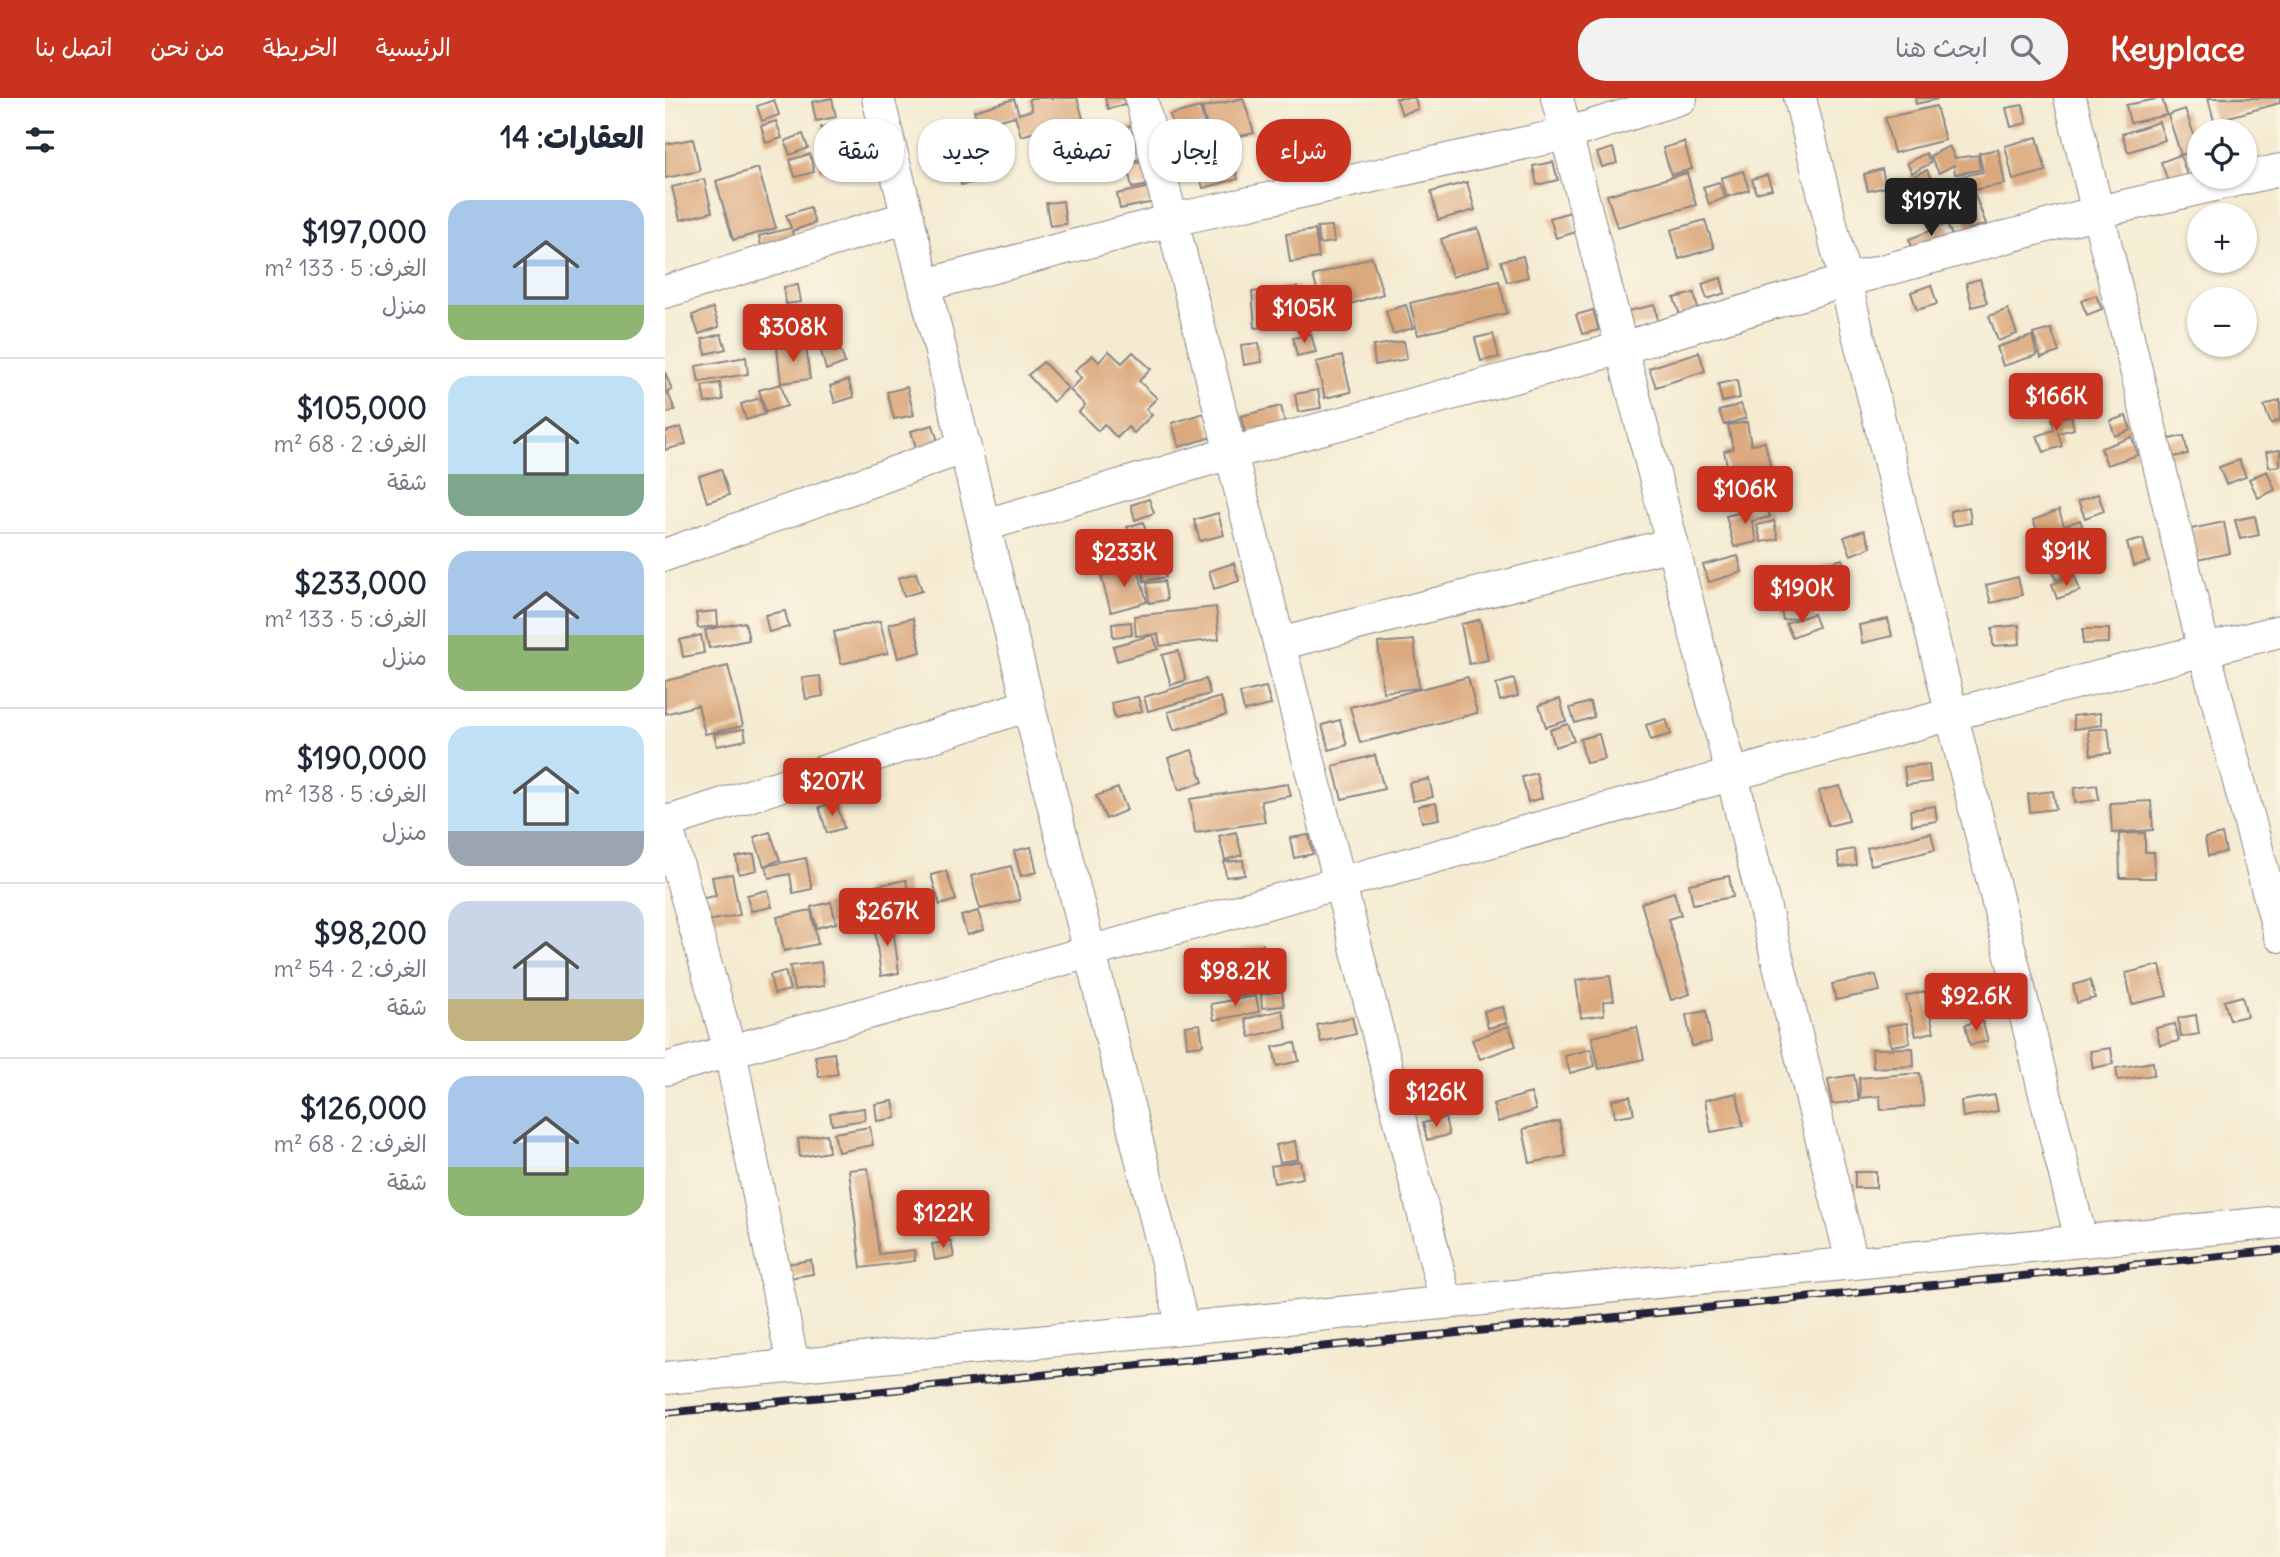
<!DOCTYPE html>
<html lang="ar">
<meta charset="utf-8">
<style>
body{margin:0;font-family:Delius,"Playpen Sans Arabic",sans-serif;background:#f2f2f3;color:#1f2937;direction:rtl;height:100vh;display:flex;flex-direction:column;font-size:26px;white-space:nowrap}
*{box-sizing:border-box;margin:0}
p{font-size:23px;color:#747a83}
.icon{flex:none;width:38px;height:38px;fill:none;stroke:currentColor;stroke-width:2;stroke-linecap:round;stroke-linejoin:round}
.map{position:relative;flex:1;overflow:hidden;direction:ltr}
.sheet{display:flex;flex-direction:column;background:#fff;width:665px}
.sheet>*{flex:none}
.hud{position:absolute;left:21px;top:21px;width:665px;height:63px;direction:rtl;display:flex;gap:14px}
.tools{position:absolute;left:1522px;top:21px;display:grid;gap:14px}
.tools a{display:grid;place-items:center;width:70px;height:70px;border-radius:50%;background:#fff;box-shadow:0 2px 5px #0004;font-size:35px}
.price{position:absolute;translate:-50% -60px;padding:0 16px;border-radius:7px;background:#c8321e;color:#fff;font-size:23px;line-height:46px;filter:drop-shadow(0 2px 4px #0008)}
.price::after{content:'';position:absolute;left:50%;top:42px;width:21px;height:16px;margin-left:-10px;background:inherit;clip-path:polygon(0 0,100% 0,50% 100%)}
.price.current{background:#222;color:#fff}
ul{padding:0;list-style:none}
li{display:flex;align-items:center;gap:21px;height:175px;padding:0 21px}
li+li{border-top:2px solid #e0e1e3}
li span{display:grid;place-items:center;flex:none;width:196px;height:140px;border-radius:21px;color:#555}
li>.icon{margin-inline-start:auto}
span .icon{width:84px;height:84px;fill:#fffc;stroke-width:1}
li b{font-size:30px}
h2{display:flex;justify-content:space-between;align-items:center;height:84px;padding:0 21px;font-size:30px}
.pill{padding:0 24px;border-radius:28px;background:#fff;box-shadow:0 2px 5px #0004;font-size:24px;line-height:63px}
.pill.current{background:#c8321e;color:#fff}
header{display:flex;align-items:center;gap:42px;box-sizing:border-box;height:98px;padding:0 35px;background:#c8321e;color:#fff}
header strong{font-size:33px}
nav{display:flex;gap:38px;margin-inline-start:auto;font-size:24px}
.search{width:490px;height:63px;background:#f2f2f3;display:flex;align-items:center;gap:18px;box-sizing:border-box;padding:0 24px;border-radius:28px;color:#747a83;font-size:26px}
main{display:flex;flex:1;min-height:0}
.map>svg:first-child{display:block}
</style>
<header>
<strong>Keyplace</strong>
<div class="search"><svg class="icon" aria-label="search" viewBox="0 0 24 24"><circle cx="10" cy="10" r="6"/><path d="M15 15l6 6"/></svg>ابحث هنا</div>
<nav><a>الرئيسية</a><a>الخريطة</a><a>من نحن</a><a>اتصل بنا</a></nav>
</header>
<main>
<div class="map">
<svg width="1615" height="1459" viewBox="0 0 1615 1459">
<rect width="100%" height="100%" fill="#fcf5e5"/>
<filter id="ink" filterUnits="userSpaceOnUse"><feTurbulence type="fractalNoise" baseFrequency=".0143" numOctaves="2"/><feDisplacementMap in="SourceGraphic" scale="14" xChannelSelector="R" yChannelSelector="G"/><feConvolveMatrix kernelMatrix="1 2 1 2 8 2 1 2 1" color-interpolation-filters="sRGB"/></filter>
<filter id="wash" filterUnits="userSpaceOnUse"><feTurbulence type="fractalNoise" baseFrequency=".00686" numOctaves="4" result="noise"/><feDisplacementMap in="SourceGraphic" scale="28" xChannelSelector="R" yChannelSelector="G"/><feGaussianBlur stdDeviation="1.57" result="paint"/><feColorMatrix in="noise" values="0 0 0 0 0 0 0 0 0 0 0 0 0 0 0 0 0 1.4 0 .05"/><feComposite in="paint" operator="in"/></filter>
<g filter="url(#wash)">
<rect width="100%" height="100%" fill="#f4ebd1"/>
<g id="blocks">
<path fill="#dba97e" d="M167 0 171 19 151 23 147 4Z
M366 0H412L418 20 356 38 350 18 324 25 328 42 308 46 305 28 313 26 309 13 349 1 354 16 367 12 364 1Z
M440 0H458L460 7 443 11Z
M578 0 589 35 562 41 573 81 538 90 533 70 552 65 537 10Z
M731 0H750L753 11 737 16Z
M1250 0H1273V1L1251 6Z
M1497 0 1502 17 1465 25 1461 7Z
M1543 0H1615V5L1549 23Z
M109 2 114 17 97 23 92 8Z
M1358 7 1362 25 1346 29 1341 10Z
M1271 8 1280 42 1229 55 1220 20Z
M535 9 540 27 510 35 505 17Z
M1520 11 1534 51 1516 57 1503 17Z
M497 21 507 51 462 65 458 50 495 38 437 51 434 35Z
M111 23 117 40 101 45 96 28Z
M1494 24 1500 42 1463 54 1457 36Z
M175 25 178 42 159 46 156 29Z
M299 27 303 46 280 51 276 31Z
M424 34 431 54 410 61 403 41Z
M138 36 143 50 125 57 120 43Z
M1372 39 1381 73 1348 82 1340 48Z
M642 40 647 64 629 68 623 45Z
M28 41 35 73 0 80V46Z
M1019 44 1027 71 1006 77 998 50Z
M1284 48 1290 60 1313 57 1315 72 1290 76 1289 67 1274 75 1265 58Z
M948 50 952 65 937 69 932 55Z
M1333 51 1340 86 1308 92 1321 126 1304 132 1290 97 1296 95 1292 79 1318 74 1314 55Z
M181 52 184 68 155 74 152 57Z
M1261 55 1266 65 1247 75 1242 65Z
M145 56 149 74 130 79 125 62Z
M1515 57 1523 79 1504 86 1496 64Z
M480 63 484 87 467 90 462 66Z
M888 64 893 82 872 87 868 68Z
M311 65 315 83 296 87 292 68Z
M93 70 111 130 68 142 51 83Z
M1217 71 1221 89 1203 93 1199 76Z
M1262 72 1269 87 1251 95 1244 80Z
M1078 73 1084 92 1062 99 1056 80Z
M1022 75 1031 107 952 129 942 97Z
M1102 77 1107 91 1091 95 1087 81Z
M39 81 47 114 15 122 7 89Z
M802 84 810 112 773 122 766 94Z
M1054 84 1060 100 1044 106 1038 89Z
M485 89 489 104 455 111 452 96Z
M398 103 401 126 385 128 381 105Z
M145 109 150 125 127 133 130 145 97 152 94 138 126 130 121 117Z
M905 114 911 134 891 140 885 120Z
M1040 122 1049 150 1014 161 1006 132Z
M1282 126 1288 140 1249 154 1244 141Z
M667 128 669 144 654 146 652 129Z
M813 130 824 167 787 179 776 141Z
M650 132 654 160 625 164 621 136Z
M858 158 863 179 842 184 836 163Z
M707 159 718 196 659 214 648 178Z
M1056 180 1060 195 1042 201 1037 186Z
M1315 181 1322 205 1307 209 1301 185Z
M834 183 842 215 753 237 745 205Z
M133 187 136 204 121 206 119 189Z
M1266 187 1272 206 1252 212 1246 194Z
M632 189 634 200 645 197 650 212 630 219 625 203 615 204 616 228 590 230 587 194Z
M1029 195 1033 211 1015 217 1009 200Z
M1431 197 1437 211 1422 217 1416 203Z
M741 207 748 230 728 236 721 213Z
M990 207 993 224 965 230 963 213Z
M48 210 54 229 34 236 27 217Z
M1343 211 1352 236 1333 243 1324 218Z
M928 212 934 232 917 236 911 217Z
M169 220 174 243 155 249 149 225Z
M1386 231 1394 254 1376 260 1368 236Z
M56 236 61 251 41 256 37 241Z
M646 236 651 254 632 258 628 240Z
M828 236 834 259 816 263 810 240Z
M1367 238 1372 257 1338 268 1332 249Z
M739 243 742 261 710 267 708 248Z
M594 245 597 264 579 267 576 247Z
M141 247 145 281 116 285 112 250Z
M174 247 180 265 161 272 156 253Z
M444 253 457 265 468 254 486 271 474 283 492 300 481 311 487 317 469 335 463 329 452 340 439 326 433 333 414 314 420 307 405 292 417 280 410 273 427 257 434 264Z
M1034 254 1040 273 991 289 984 270Z
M677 258 686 294 660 300 651 264Z
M81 259 83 276 34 284 31 268Z
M378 264 403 290 388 304 363 277Z
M0 274 7 292 0 294Z
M183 282 189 299 170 305 165 288Z
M1072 282 1075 300 1057 304 1053 286Z
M55 285 58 302 40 305 37 288Z
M116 286 122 308 101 314 94 292Z
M242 289 249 317 229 321 222 294Z
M653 292 656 310 633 314 630 296Z
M3 295 10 312 0 316V297Z
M95 300 100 316 81 322 76 306Z
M1615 302V322L1606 326 1599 308Z
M1076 306 1081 320 1059 327 1054 313Z
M616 308 620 326 580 335 576 318Z
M539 315 547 339 514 349 507 325Z
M1406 317 1409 331 1393 335 1397 348 1379 354 1372 338 1389 332 1387 321Z
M1461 318 1466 332 1450 338 1445 323Z
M1082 324 1086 347 1100 344 1106 371 1065 380 1059 353 1068 351 1063 327Z
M268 327 274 347 252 353 246 333Z
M16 329 21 346 0 352V334Z
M1519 338 1523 356 1503 360 1499 342Z
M1467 339 1473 357 1442 367 1436 350Z
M1615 352V368L1604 369 1601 354Z
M1574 362 1581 379 1561 386 1554 369Z
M56 371 64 397 42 404 34 378Z
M1602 373 1610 392 1593 400 1584 381Z
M1433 396 1439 413 1420 420 1413 403Z
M484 401 489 415 470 422 466 407Z
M1102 408 1105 419 1087 423 1092 444 1069 449 1061 418Z
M1304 409 1306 425 1288 428 1285 413Z
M1394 412 1399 428 1415 422 1422 440 1386 453 1378 433 1373 435 1368 422Z
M553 415 559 437 535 443 529 422Z
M1590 418 1594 437 1575 441 1570 422Z
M1109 423 1113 441 1096 444 1092 427Z
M478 424 490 460 473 465 462 429Z
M1559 424 1565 455 1532 462 1526 431Z
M1199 432 1206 449 1186 457 1179 439Z
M1478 441 1484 464 1468 468 1462 445Z
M1073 458 1077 474 1044 484 1038 467Z
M1405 459 1411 475 1391 482 1385 466Z
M1177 461 1183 478 1165 485 1159 467Z
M498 463 501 479 479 483 476 466Z
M569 465 574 483 549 491 544 473Z
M472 468 482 504 446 514 436 478Z
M251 475 257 493 239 498 233 480Z
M1410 478 1415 493 1392 501 1387 486Z
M1353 479 1357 497 1326 505 1321 487Z
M499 483 502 502 484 505 482 485Z
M1130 499 1134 519 1118 522 1114 502Z
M551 509 554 541 495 548 493 536 471 538 469 518Z
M52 513 53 528 33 530 31 515Z
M120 513 124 529 104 534 100 517Z
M1148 516 1153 529 1127 539 1121 525Z
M248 520 256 554 233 560 224 526Z
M1223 521 1227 538 1197 545 1194 527Z
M815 522 823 562 804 566 796 526Z
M215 523 223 555 176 566 169 534Z
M80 524 84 542 44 550 40 532Z
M466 524 467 537 448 539 447 526Z
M1354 527 1355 546 1328 548 1327 530Z
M1418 531H1444V545L1418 546Z
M36 537 39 555 18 559 15 542Z
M488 537 493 551 452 563 448 548Z
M749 542 754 590 718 594 713 545Z
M513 553 521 582 506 587 497 557Z
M63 568 78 628 40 636 33 607 0 616V583Z
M155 578 158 598 141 601 137 580Z
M803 579 812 615 695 645 685 609Z
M541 581 545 596 483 613 479 599Z
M849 581 853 598 835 603 831 586Z
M601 589 606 607 579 613 575 595Z
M473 599 477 613 450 620 446 605Z
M556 599 561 617 509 632 503 614Z
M895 601 901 623 881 629 874 607Z
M925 604 929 619 910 625 905 610Z
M1435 615 1437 627 1409 631 1408 618Z
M1001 621 1006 636 986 642 981 627Z
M675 622 682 647 664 652 657 627Z
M903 626 909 643 890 649 885 632Z
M1443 630 1446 655 1426 657 1423 632Z
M79 631 81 642 52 648 49 636Z
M934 636 940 661 921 665 915 641Z
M527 652 538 684 514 692 503 660Z
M710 657 719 691 677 701 668 668Z
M1264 666 1266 684 1241 687 1239 669Z
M871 675 877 700 863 704 857 679Z
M764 681 768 699 748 703 744 685Z
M623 686 626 698 596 703 600 724 530 735 525 701Z
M1432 687 1434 702 1410 705 1409 690Z
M1175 688 1184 723 1163 728 1154 693Z
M453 690 462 712 441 721 431 698Z
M1388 693 1391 711 1365 714 1363 696Z
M1486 703 1488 732 1447 735 1445 705Z
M171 704 179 730 162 735 154 709Z
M771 705 774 721 757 724 753 708Z
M1270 708 1272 723 1247 727 1245 712Z
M105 734 115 762 99 768 89 739Z
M571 734 577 757 560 762 554 738Z
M1266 735 1270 752 1206 767 1202 750Z
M1480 735V754H1489L1490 780H1455L1454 736Z
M1557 736 1561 754 1543 758 1540 740Z
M644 737 648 756 629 760 625 740Z
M366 749 372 774 356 778 349 753Z
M1189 751 1191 767 1175 769 1172 754Z
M89 756 92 772 74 776 71 759Z
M141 760 147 791 128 795 125 776 104 780 101 768Z
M578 762 580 777 561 779 559 764Z
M346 768 355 802 315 811 306 778Z
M281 773 291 802 275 807 266 777Z
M67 776 75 817 37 824 33 801 51 798 47 779Z
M1064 778 1068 799 1028 806 1024 786Z
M241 782 247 814 204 822 199 790Z
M103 792 107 809 86 813 82 797Z
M1009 794 1016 817 1003 821 1025 896 1006 902 976 805Z
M166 804 171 825 152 830 146 809Z
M146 812 153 846 119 853 112 819Z
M313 813 319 832 302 837 296 818Z
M227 822 234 875 216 878 209 825Z
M598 846 610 890 576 898 564 856Z
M156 864 159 888 129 892 125 868Z
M1495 867 1502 898 1467 906 1461 875Z
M120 873 125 892 109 896 105 877Z
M1211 877 1215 893 1171 902 1167 886Z
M945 878 949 902 938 904 939 917 916 920 911 882Z
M1425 882 1430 900 1412 905 1408 887Z
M617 893 619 908 597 910 596 896Z
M1260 893 1269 934 1251 938 1241 898Z
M591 898 594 914 549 922 546 906Z
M1577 898 1582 918 1565 922 1559 903Z
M838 909 842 925 823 930 819 913Z
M617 912 622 930 585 939 580 921Z
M1041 913 1046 944 1027 948 1021 917Z
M1531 917 1534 936 1516 939 1513 920Z
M687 919 691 936 656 944 652 927Z
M1317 922 1323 943 1305 947 1300 927Z
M1242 925 1245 945 1226 948 1222 928Z
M535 926 538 947 522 949 520 928Z
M1510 926 1514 943 1495 947 1491 930Z
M844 928 851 948 815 961 807 942Z
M972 929 979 961 934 971 927 939Z
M630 945 634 963 612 968 608 949Z
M1248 950 1249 968 1208 970 1207 951Z
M1446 950 1448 966 1428 970 1425 953Z
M926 951 930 968 905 975 900 958Z
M169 955 173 976 154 979 150 958Z
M1488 964 1489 977 1453 982 1451 970Z
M1255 975 1259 1008 1216 1012 1215 998 1195 1000 1194 980Z
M1189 977 1194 1003 1167 1006 1163 981Z
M866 995 871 1012 833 1024 828 1006Z
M1072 995 1078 1028 1046 1034 1040 1002Z
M1330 997 1333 1013 1298 1019 1296 1003Z
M965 998 969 1016 950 1019 947 1002Z
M228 1003 231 1020 212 1023 210 1006Z
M199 1010 200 1022 167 1027 165 1015Z
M780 1020 784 1037 762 1042 758 1025Z
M894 1023 901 1058 865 1065 858 1031Z
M205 1029 208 1047 173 1054 169 1035Z
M162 1036 164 1054 135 1059 133 1041Z
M630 1043 633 1061 615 1064 611 1047Z
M635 1063 638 1080 609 1085 606 1068Z
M203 1070 214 1156 249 1152 250 1163 196 1170 184 1072Z
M1190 1074H1211V1090H1190Z
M286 1143 289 1159 270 1162 267 1146Z
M146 1162 148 1176 112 1182 109 1168Z"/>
</g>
</g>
<g filter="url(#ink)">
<use href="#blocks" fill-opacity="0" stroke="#8b8686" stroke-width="2"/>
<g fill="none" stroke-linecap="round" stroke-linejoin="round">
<defs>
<path id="minor" d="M213 0 518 1229
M476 0 781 1204
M892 0 1067 677 1187 1164
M1135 0 1416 1142
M1405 0 1539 552 1615 838
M260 187 507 122 901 36 1016 0
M0 194 243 119
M320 427 566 355 957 250 1180 183 1433 114 1615 72
M0 457 300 349
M614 546 1007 446
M0 722 65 953 128 1267
M0 725 364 607
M0 971 1287 616 1615 533
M0 1280 1615 1124"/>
</defs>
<use href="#minor" stroke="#8b8686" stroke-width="34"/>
<use href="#minor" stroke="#fff" stroke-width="32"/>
<defs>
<path id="rail" d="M0 1315 1615 1152"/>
</defs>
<use href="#rail" stroke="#22223b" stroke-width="8"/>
<use href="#rail" stroke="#fcf5e5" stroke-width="5" stroke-dasharray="16" stroke-linecap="butt"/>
</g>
</g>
</svg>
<div class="tools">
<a><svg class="icon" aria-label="locate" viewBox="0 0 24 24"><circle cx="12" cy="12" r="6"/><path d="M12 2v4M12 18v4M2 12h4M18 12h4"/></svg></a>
<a>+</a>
<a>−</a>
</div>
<b class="price current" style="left:1266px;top:140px">$197K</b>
<b class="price" style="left:639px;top:247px">$105K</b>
<b class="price" style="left:128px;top:266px">$308K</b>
<b class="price" style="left:1391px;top:335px">$166K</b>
<b class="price" style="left:1080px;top:428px">$106K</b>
<b class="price" style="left:1401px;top:490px">$91K</b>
<b class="price" style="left:459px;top:491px">$233K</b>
<b class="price" style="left:1137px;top:527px">$190K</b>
<b class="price" style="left:167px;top:720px">$207K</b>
<b class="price" style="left:222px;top:850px">$267K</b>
<b class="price" style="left:570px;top:910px">$98.2K</b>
<b class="price" style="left:1311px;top:935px">$92.6K</b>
<b class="price" style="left:771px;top:1031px">$126K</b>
<b class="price" style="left:278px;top:1152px">$122K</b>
<div class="hud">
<a class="pill current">شراء</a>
<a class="pill">إيجار</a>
<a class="pill">تصفية</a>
<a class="pill">جديد</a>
<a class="pill">شقة</a>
</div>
</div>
<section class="sheet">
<h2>العقارات: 14<svg class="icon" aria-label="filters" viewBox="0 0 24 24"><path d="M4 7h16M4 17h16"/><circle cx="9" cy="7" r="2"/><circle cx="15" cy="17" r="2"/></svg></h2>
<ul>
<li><span style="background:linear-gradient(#a9c7e8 75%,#8fb573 0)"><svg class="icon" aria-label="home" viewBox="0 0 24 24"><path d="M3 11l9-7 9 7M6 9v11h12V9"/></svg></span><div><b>$197,000</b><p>الغرف: 5 · 133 m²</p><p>منزل</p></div></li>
<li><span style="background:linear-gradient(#bfe0f5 70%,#7fa58c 0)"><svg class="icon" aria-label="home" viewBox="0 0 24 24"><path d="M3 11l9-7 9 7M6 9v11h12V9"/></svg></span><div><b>$105,000</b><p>الغرف: 2 · 68 m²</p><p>شقة</p></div></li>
<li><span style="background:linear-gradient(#a9c7e8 60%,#8fb573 0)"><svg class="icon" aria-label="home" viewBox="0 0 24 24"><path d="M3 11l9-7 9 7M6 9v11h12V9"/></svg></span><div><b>$233,000</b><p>الغرف: 5 · 133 m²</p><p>منزل</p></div></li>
<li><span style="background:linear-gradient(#bfe0f5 75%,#9aa5b1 0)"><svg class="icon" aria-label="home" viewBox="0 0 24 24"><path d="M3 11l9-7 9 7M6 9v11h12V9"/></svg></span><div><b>$190,000</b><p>الغرف: 5 · 138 m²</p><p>منزل</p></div></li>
<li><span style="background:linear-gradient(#c9d6e8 70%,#c2b280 0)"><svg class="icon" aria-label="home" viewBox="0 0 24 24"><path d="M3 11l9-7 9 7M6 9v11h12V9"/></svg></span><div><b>$98,200</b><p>الغرف: 2 · 54 m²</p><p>شقة</p></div></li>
<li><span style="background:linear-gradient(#a9c7e8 65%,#8fb573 0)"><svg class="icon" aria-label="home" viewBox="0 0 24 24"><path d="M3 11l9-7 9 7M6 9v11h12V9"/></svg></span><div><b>$126,000</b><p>الغرف: 2 · 68 m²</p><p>شقة</p></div></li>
</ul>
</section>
</main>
